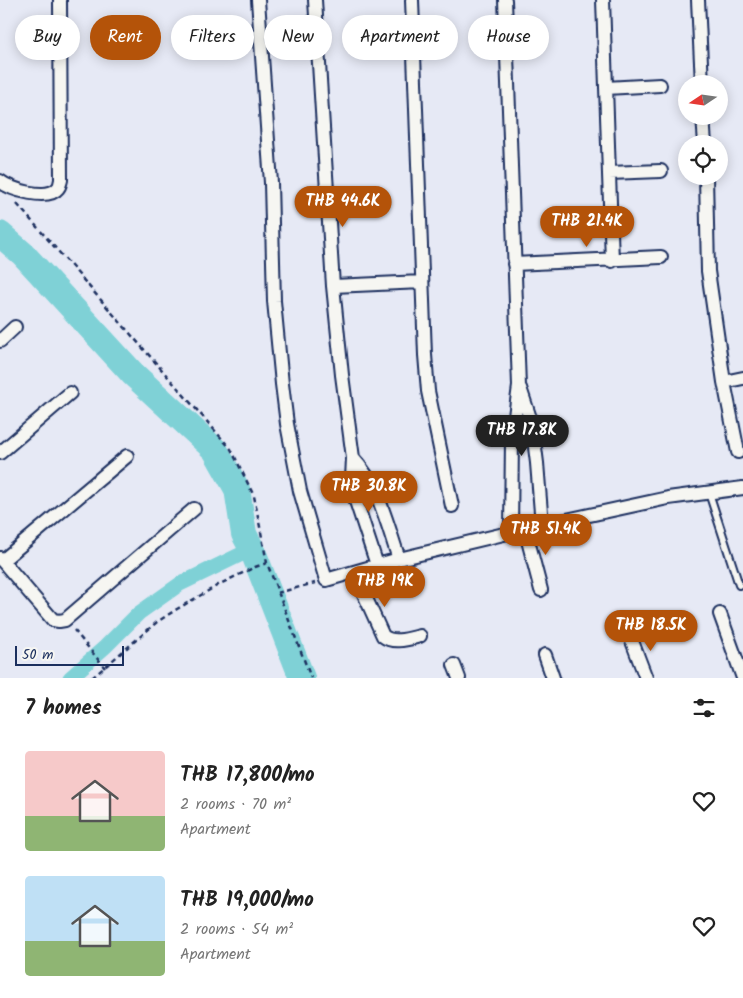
<!DOCTYPE html>
<meta charset="utf-8">
<style>
body{margin:0;font-family:Kalam,sans-serif;background:#f2f2f2;color:#222;height:100vh;display:flex;flex-direction:column;font-size:19px;white-space:nowrap}
*{box-sizing:border-box;margin:0}
p{font-size:16px;color:#767676}
.icon{flex:none;width:28px;height:28px;fill:none;stroke:currentColor;stroke-width:2;stroke-linecap:round;stroke-linejoin:round}
.map{position:relative;height:678px;overflow:hidden}
.sheet{display:flex;flex-direction:column;background:#fff;flex:1}
.sheet>*{flex:none}
.hud{position:absolute;left:15px;top:15px;width:714px;height:45px;display:flex;gap:10px}
.needle{width:32px;rotate:257deg}
.fabs{position:absolute;left:678px;top:75px;display:grid;gap:10px}
.fabs a{display:grid;place-items:center;width:50px;height:50px;border-radius:50%;background:#fff;box-shadow:0 2px 12px #0003;font-size:25px}
.scale{position:absolute;left:15px;bottom:12px;width:109px;box-sizing:border-box;padding-left:5px;border:2px solid #1b2f5e;border-top:0;font-size:14px;line-height:18px;white-space:nowrap;color:#1b2f5e;-webkit-text-stroke:4px #f6f6f2;paint-order:stroke}
.price{position:absolute;translate:-50% -42px;padding:0 11px;border-radius:18px;background:#b45309;color:#fff;font-size:16px;line-height:32px;filter:drop-shadow(0 1px 2px #0008)}
.price::after{content:'';position:absolute;left:50%;top:30px;width:15px;height:11px;margin-left:-8px;background:inherit;clip-path:polygon(0 0,100% 0,50% 100%)}
.price.selected{background:#222;color:#fff}
ul{padding:0;list-style:none}
li{display:flex;align-items:center;gap:15px;height:125px;padding:0 25px}
li span{display:grid;place-items:center;flex:none;width:140px;height:100px;border-radius:5px;color:#555}
li>.icon{margin-inline-start:auto}
span .icon{width:60px;height:60px;fill:#fffc;stroke-width:1}
li b{font-size:21px}
h2{display:flex;justify-content:space-between;align-items:center;height:60px;padding:0 25px;font-size:21px}
.tag{padding:0 18px;border-radius:22px;background:#fff;box-shadow:0 2px 12px #0003;font-size:18px;line-height:45px}
.tag.selected{background:#b45309;color:#fff}
.map>svg:first-child{display:block}
</style>
<div class="map">
<svg width="743" height="678" viewBox="0 0 743 678">
<rect width="100%" height="100%" fill="#e6e9f5"/>
<filter id="ink" filterUnits="userSpaceOnUse"><feTurbulence type="fractalNoise" baseFrequency=".02" numOctaves="2"/><feDisplacementMap in="SourceGraphic" scale="10" xChannelSelector="R" yChannelSelector="G"/><feConvolveMatrix kernelMatrix="1 2 1 2 8 2 1 2 1" color-interpolation-filters="sRGB"/></filter>
<g filter="url(#ink)">
<g fill="none" stroke-linecap="round" stroke-linejoin="round">
<path stroke="#7fd1d6" stroke-width="15" d="M70 678 105 647 139 613 180 584 252 549"/>
<path stroke="#7fd1d6" stroke-width="26" d="M0 234 23 254 133 374 215 450 237 489 244 534 252 549 302 678"/>
<defs>
<path id="service" d="M709 493 739 585"/>
<path id="minor" d="M258 0 271 183 274 301 282 384 287 424 300 491 326 580 399 559 525 529 668 498 743 488
M315 0 333 286 342 375 353 458 352 479 354 495 377 565
M412 0 425 355 428 391 452 506
M505 0 519 386 512 439 511 532
M603 0 612 261
M698 0 702 84
M606 88 660 85
M703 116 705 144
M609 173 661 171
M706 176 708 271 724 382 738 452
M0 181C11 190 48 201 58 188 60 186 60 183 61 180L60 0
M514 264 661 257
M333 286 422 282
M0 341 15 327
M724 382 743 378
M520 388 532 424 537 463 542 525
M0 453 70 393
M353 458C379 486 387 524 399 559
M525 529 541 590
M0 558 53 620 59 621 65 620 194 509
M2 561 127 456
M354 572 383 636C393 644 408 639 420 636
M720 614 743 678
M630 636 646 678
M545 655 553 678
M454 665 459 678"/>
</defs>
<use href="#service" stroke="#1b2f5e" stroke-width="10"/>
<use href="#minor" stroke="#1b2f5e" stroke-width="16"/>
<path stroke="#1b2f5e" stroke-width="2.5" stroke-dasharray="5 4" stroke-linecap="butt" d="M17 204 231 449 254 496 267 563 311 678
M277 593 315 583
M74 630 105 668
M92 678 157 622 177 609 220 584 255 567 267 563"/>
<use href="#service" stroke="#f6f6f2" stroke-width="6"/>
<use href="#minor" stroke="#f6f6f2" stroke-width="12"/>
</g>
</g>
</svg>
<div class="fabs">
<a><svg class="needle" viewBox="-14 -14 28 28"><path d="M0-13l5 13h-10z" fill="#e53935"/><path d="M0 13l5-13h-10z" fill="#767676"/></svg></a>
<a><svg class="icon" aria-label="locate" viewBox="0 0 24 24"><circle cx="12" cy="12" r="6"/><path d="M12 2v4M12 18v4M2 12h4M18 12h4"/></svg></a>
</div>
<div class="scale">50 m</div>
<b class="price" style="left:343px;top:228px">THB 44.6K</b>
<b class="price" style="left:587px;top:248px">THB 21.4K</b>
<b class="price selected" style="left:522px;top:457px">THB 17.8K</b>
<b class="price" style="left:369px;top:513px">THB 30.8K</b>
<b class="price" style="left:546px;top:556px">THB 51.4K</b>
<b class="price" style="left:385px;top:608px">THB 19K</b>
<b class="price" style="left:651px;top:652px">THB 18.5K</b>
<div class="hud">
<a class="tag">Buy</a>
<a class="tag selected">Rent</a>
<a class="tag">Filters</a>
<a class="tag">New</a>
<a class="tag">Apartment</a>
<a class="tag">House</a>
</div>
</div>
<section class="sheet">
<h2>7 homes<svg class="icon" aria-label="filters" viewBox="0 0 24 24"><path d="M4 7h16M4 17h16"/><circle cx="9" cy="7" r="2"/><circle cx="15" cy="17" r="2"/></svg></h2>
<ul>
<li><span style="background:linear-gradient(#f6c9c9 65%,#8fb573 0)"><svg class="icon" aria-label="home" viewBox="0 0 24 24"><path d="M3 11l9-7 9 7M6 9v11h12V9"/></svg></span><div><b>THB 17,800/mo</b><p>2 rooms · 70 m²</p><p>Apartment</p></div><svg class="icon" aria-label="heart" viewBox="0 0 24 24"><path d="M12 20l-8-8c-3-5 5-10 8-4 3-6 11-1 8 4z"/></svg></li>
<li><span style="background:linear-gradient(#bfe0f5 65%,#8fb573 0)"><svg class="icon" aria-label="home" viewBox="0 0 24 24"><path d="M3 11l9-7 9 7M6 9v11h12V9"/></svg></span><div><b>THB 19,000/mo</b><p>2 rooms · 54 m²</p><p>Apartment</p></div><svg class="icon" aria-label="heart" viewBox="0 0 24 24"><path d="M12 20l-8-8c-3-5 5-10 8-4 3-6 11-1 8 4z"/></svg></li>
</ul>
</section>
